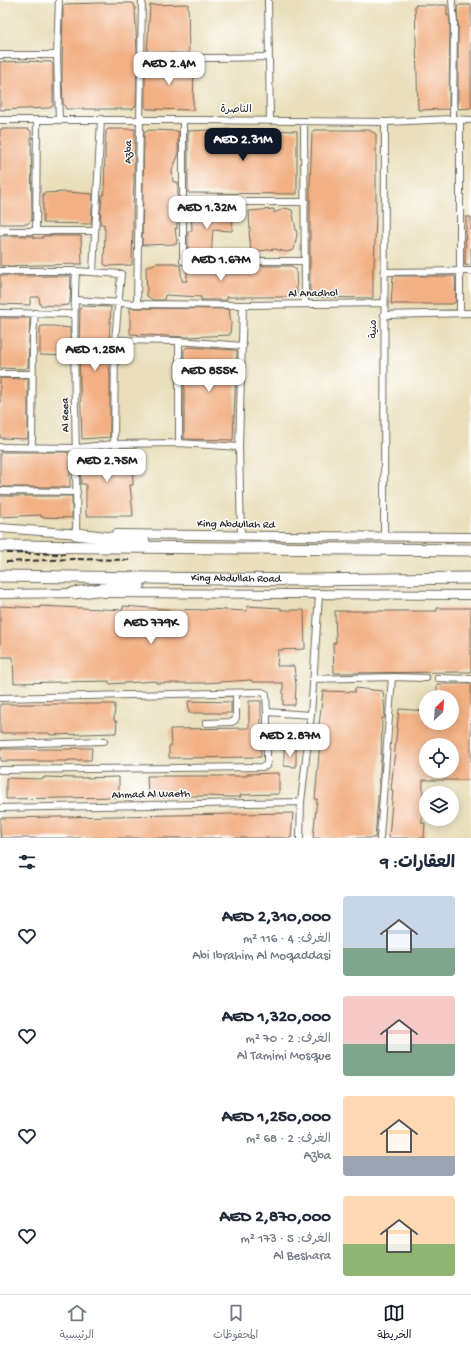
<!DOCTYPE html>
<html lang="ar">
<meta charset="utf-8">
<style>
body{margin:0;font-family:"Gochi Hand","Playpen Sans Arabic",sans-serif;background:#f6f6f7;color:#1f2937;direction:rtl;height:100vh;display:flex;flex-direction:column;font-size:15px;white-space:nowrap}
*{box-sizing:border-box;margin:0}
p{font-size:13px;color:#747a83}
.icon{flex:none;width:22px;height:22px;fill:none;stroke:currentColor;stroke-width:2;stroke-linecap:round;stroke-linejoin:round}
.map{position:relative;height:838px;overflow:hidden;direction:ltr}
.side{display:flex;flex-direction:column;background:#fff;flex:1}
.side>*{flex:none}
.needle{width:26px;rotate:25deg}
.controls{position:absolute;left:419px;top:690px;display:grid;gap:8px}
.controls a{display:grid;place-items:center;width:40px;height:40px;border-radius:50%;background:#fff;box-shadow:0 2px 10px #0003;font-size:20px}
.price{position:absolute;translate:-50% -34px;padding:0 9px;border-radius:8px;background:#fff;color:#222;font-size:13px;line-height:26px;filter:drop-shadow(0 1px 2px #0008)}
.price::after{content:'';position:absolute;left:50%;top:24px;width:12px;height:9px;margin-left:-6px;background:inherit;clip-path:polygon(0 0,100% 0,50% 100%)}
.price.current{background:#111827;color:#fff}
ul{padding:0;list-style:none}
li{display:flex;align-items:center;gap:12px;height:100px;padding:0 16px}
li span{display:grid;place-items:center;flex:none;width:112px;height:80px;border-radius:4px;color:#555}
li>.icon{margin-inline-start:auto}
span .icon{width:48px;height:48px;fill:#fffc;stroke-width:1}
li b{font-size:17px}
h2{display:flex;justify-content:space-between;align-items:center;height:48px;padding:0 16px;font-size:17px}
.menu{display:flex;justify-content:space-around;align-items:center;height:56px;border-top:1px solid #e0e1e3;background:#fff;font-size:11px;color:#747a83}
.menu a{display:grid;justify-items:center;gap:2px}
.menu .current{color:#111827}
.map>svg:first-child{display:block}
</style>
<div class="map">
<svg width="471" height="838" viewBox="0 0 471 838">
<rect width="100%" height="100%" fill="#fff"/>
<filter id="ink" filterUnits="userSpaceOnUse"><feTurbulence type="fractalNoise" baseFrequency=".025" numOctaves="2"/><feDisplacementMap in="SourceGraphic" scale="8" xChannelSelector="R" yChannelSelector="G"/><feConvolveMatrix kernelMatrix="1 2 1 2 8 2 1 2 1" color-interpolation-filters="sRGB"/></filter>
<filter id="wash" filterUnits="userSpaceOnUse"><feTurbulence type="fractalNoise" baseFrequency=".012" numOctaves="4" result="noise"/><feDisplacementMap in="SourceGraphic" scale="16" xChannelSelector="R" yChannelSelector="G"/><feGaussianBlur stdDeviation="0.9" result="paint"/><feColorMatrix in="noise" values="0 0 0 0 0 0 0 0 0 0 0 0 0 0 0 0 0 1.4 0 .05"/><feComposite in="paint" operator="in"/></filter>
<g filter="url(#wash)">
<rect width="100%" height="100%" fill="#e9dfbb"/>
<g id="blocks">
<path fill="#f2b084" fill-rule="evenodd" d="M101 3H133L135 7 137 52 136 105 133 109H66L63 103 62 77 63 6 65 4Z
M188 4 189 54 147 52 150 5Z
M415 5H447V16L449 15 450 23 449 109 418 110Z
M460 5H471V108L458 109V23L457 7Z
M26 61 51 62 53 65V106L49 108 0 110V62Z
M145 63H194L193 110 147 109 145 107Z
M0 129H28L31 131 32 220 27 224H0Z
M108 129H135V130L132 265 108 266 104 264 105 229H104V224H100L102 195H104L105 152 106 131Z
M232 129 297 131V194L188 193V131Z
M149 130 178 131V156L172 170 173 182H178L177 229 175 228 177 244 142 245 144 133Z
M314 130H369L376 134V214L374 267H373V298L310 297V186L312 133Z
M66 192 93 194 91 224 43 223V193Z
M285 208 292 210 297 234 294 250 286 252 275 249 251 252 249 231H250L249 211 274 209V213Z
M191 209 208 211 215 216V210H233L232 231 213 230 211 256H200L188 254V231H192Z
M466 217H471V266L465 265Z
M0 236H33L34 238H43V236H81L82 264 0 266Z
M157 263H176V265H180L182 281H187V266H292L296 269 297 295H294L293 297H227V300H201V297L165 295 164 300H153L147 296 146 267Z
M0 276H71L70 303 68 305 59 306 40 305 39 297H30V305L0 304Z
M393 276H455L456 302 452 304H391Z
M81 306 111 307 108 357 110 375V437L82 439 79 356 80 308Z
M130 308 229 309 231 324 230 335 187 337 130 334Z
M0 318H30L28 367 25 369 0 368Z
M43 326H53L70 328V356L40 355V327Z
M187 347 236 350 237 352 233 440 184 439V350Z
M0 378 28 379V438L26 439 0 438Z
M88 451 132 453 133 485H130L133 516H86V484H81L80 453Z
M0 452H67L70 456V487H0Z
M0 496H72V518L41 517V515L0 517Z
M0 606 40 608V606L123 610V606L164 609 207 610V609L247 611V606L281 608V610H304L305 649 278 650 277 666H294L296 686 295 705H283V683H275V682H252L251 680 205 683H156V681L109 684V681L14 683 13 657H0Z
M437 608H471V672L334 673 333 643H336L335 611H437Z
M437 684H471V780H423L422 823H425L424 838H389L393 790H391L399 709 426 711V723H452V696H437ZM426 745H452V771H426Z
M355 688 383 691 385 713 384 718H382L381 758 375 838H313L317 799H315L320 743H317L323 691 355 692Z
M188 701 231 702V713H189Z
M249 701H261V757L169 758V746H171L170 729 249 728Z
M0 704H115L114 721H117L116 733 50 735 49 733H0Z
M72 748H92L91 760H68V761H1L0 749H73Z
M296 748V767L284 766V749Z
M279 773V794L240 795 241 797H228L208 796H148L147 776H247V774Z
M44 777 78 778 119 777V797L6 799V778L44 779Z
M293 813 291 838H1L0 831V818Z"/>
</g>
</g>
<g filter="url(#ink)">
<use href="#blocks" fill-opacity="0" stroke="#6e6a5d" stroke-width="1"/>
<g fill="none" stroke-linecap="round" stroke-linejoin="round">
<defs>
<path id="street" d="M268 0 270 120
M452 0 454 23 453 119
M0 55H57
M142 59 269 57
M0 120H198L385 122 453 119 471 120
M59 120 57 55 59 0
M183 120V261H305
M460 120V313
M304 121 305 304
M184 202H305
M0 231H94
M36 231 37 120
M0 271H76L121 274 115 340 114 444
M93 272 101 119
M385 272 471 271
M75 300 137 304 243 305 384 303
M137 304 142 0
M0 313 74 314
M384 315 471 313
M115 340 179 341 243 346
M0 374H32
M179 443V341
M0 447 77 448 114 444 179 443 239 447
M32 447 33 335 35 313
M0 491 77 492
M76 534C78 446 71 359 76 271
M241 536 239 447 243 305
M384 537 385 122
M392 677 426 678
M438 678 471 679
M313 679 392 677 380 838
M0 698 262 692 266 694 267 712 311 715
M206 723 232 722 235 720 236 717V693
M0 744 104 741
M0 770 262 767 266 766 267 762V712
M0 808 301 802
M300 838 301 802 311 715 319 595"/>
<path id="secondary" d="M0 528 80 534
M116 534 276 536 471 537
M103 593 471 595
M0 594 79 593"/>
<g id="highway">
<path d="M76 534 144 542"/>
<path d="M0 546 471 550"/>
<path id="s1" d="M0 576 305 580 471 578"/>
<path d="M74 593 125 586H139"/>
</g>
</defs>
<use href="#street" stroke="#6e6a5d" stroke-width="8"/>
<use href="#secondary" stroke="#6e6a5d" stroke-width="10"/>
<use href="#highway" stroke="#6e6a5d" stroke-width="13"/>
<use href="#street" stroke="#fff" stroke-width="6"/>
<use href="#secondary" stroke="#fff" stroke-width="8"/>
<use href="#highway" stroke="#fff" stroke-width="11"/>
<path stroke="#2b2b2b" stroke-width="2" stroke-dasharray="6 3" stroke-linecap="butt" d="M7 553 65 554
M6 562 72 559 131 560"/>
</g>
</g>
<g text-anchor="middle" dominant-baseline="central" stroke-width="3" stroke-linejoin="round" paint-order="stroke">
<g font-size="11" fill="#2b2b2b" stroke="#fff">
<text transform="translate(236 110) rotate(1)">الناصرة</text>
<text transform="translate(129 152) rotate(-89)">Azba</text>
<text transform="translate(313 294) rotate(-1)">Al Anadhol</text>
<text transform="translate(374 329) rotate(-90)">منية</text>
<text transform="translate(66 415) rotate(-91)">Al Reea</text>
<text transform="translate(236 525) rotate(1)">King Abdullah Rd</text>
<text stroke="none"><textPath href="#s1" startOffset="236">King Abdullah Road</textPath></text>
<text transform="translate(151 795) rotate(-1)">Ahmad Al Waeth</text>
</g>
</g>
</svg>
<div class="controls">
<a><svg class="needle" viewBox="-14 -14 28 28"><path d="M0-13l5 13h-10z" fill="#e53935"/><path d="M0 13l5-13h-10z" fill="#747a83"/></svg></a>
<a><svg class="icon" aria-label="locate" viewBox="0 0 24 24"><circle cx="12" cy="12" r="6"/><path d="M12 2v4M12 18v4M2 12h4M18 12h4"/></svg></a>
<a><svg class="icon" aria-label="layers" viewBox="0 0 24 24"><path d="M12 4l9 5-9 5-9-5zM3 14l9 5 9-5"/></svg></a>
</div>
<b class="price" style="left:169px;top:86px">AED 2.4M</b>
<b class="price current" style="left:243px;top:162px">AED 2.31M</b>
<b class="price" style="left:207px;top:230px">AED 1.32M</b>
<b class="price" style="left:221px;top:282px">AED 1.67M</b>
<b class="price" style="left:95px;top:372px">AED 1.25M</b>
<b class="price" style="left:209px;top:393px">AED 855K</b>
<b class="price" style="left:107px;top:483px">AED 2.75M</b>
<b class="price" style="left:151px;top:645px">AED 779K</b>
<b class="price" style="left:290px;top:758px">AED 2.87M</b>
</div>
<section class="side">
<h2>العقارات: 9<svg class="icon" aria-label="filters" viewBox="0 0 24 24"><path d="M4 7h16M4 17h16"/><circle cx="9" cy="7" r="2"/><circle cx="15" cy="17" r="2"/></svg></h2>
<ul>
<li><span style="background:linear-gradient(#c9d6e8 65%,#7fa58c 0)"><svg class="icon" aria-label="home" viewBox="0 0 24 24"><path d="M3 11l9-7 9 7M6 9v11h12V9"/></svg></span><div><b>AED 2,310,000</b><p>الغرف: 4 · 116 m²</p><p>Abi Ibrahim Al Moqaddasi</p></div><svg class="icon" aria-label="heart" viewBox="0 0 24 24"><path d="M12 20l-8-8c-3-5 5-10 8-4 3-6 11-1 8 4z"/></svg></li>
<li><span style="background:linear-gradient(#f6c9c9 60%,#7fa58c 0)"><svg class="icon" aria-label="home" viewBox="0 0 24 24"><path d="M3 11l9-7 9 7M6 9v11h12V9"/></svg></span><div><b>AED 1,320,000</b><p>الغرف: 2 · 70 m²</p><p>Al Tamimi Mosque</p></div><svg class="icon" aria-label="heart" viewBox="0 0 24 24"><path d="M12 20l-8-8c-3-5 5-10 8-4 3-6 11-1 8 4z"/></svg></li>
<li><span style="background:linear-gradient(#ffd9b3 75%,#9aa5b1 0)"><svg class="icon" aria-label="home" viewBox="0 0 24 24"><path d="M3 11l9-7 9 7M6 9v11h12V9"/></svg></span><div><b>AED 1,250,000</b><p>الغرف: 2 · 68 m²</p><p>Azba</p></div><svg class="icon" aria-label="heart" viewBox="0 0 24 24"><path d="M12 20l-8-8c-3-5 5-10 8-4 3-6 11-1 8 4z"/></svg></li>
<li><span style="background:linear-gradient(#ffd9b3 60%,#8fb573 0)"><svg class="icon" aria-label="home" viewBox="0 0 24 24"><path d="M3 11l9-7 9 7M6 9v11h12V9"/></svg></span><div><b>AED 2,870,000</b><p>الغرف: 5 · 173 m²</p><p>Al Beshara</p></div><svg class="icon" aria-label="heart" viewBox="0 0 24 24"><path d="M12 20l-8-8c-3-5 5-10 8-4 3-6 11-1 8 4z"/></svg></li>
</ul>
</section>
<nav class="menu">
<a class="current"><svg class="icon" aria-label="map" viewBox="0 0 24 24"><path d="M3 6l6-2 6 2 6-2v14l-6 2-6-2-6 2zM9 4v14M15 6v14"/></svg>الخريطة</a>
<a><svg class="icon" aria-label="saved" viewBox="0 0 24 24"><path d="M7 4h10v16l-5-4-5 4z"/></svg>المحفوظات</a>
<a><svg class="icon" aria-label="home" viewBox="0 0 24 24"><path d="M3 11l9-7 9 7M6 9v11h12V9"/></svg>الرئيسية</a>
</nav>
